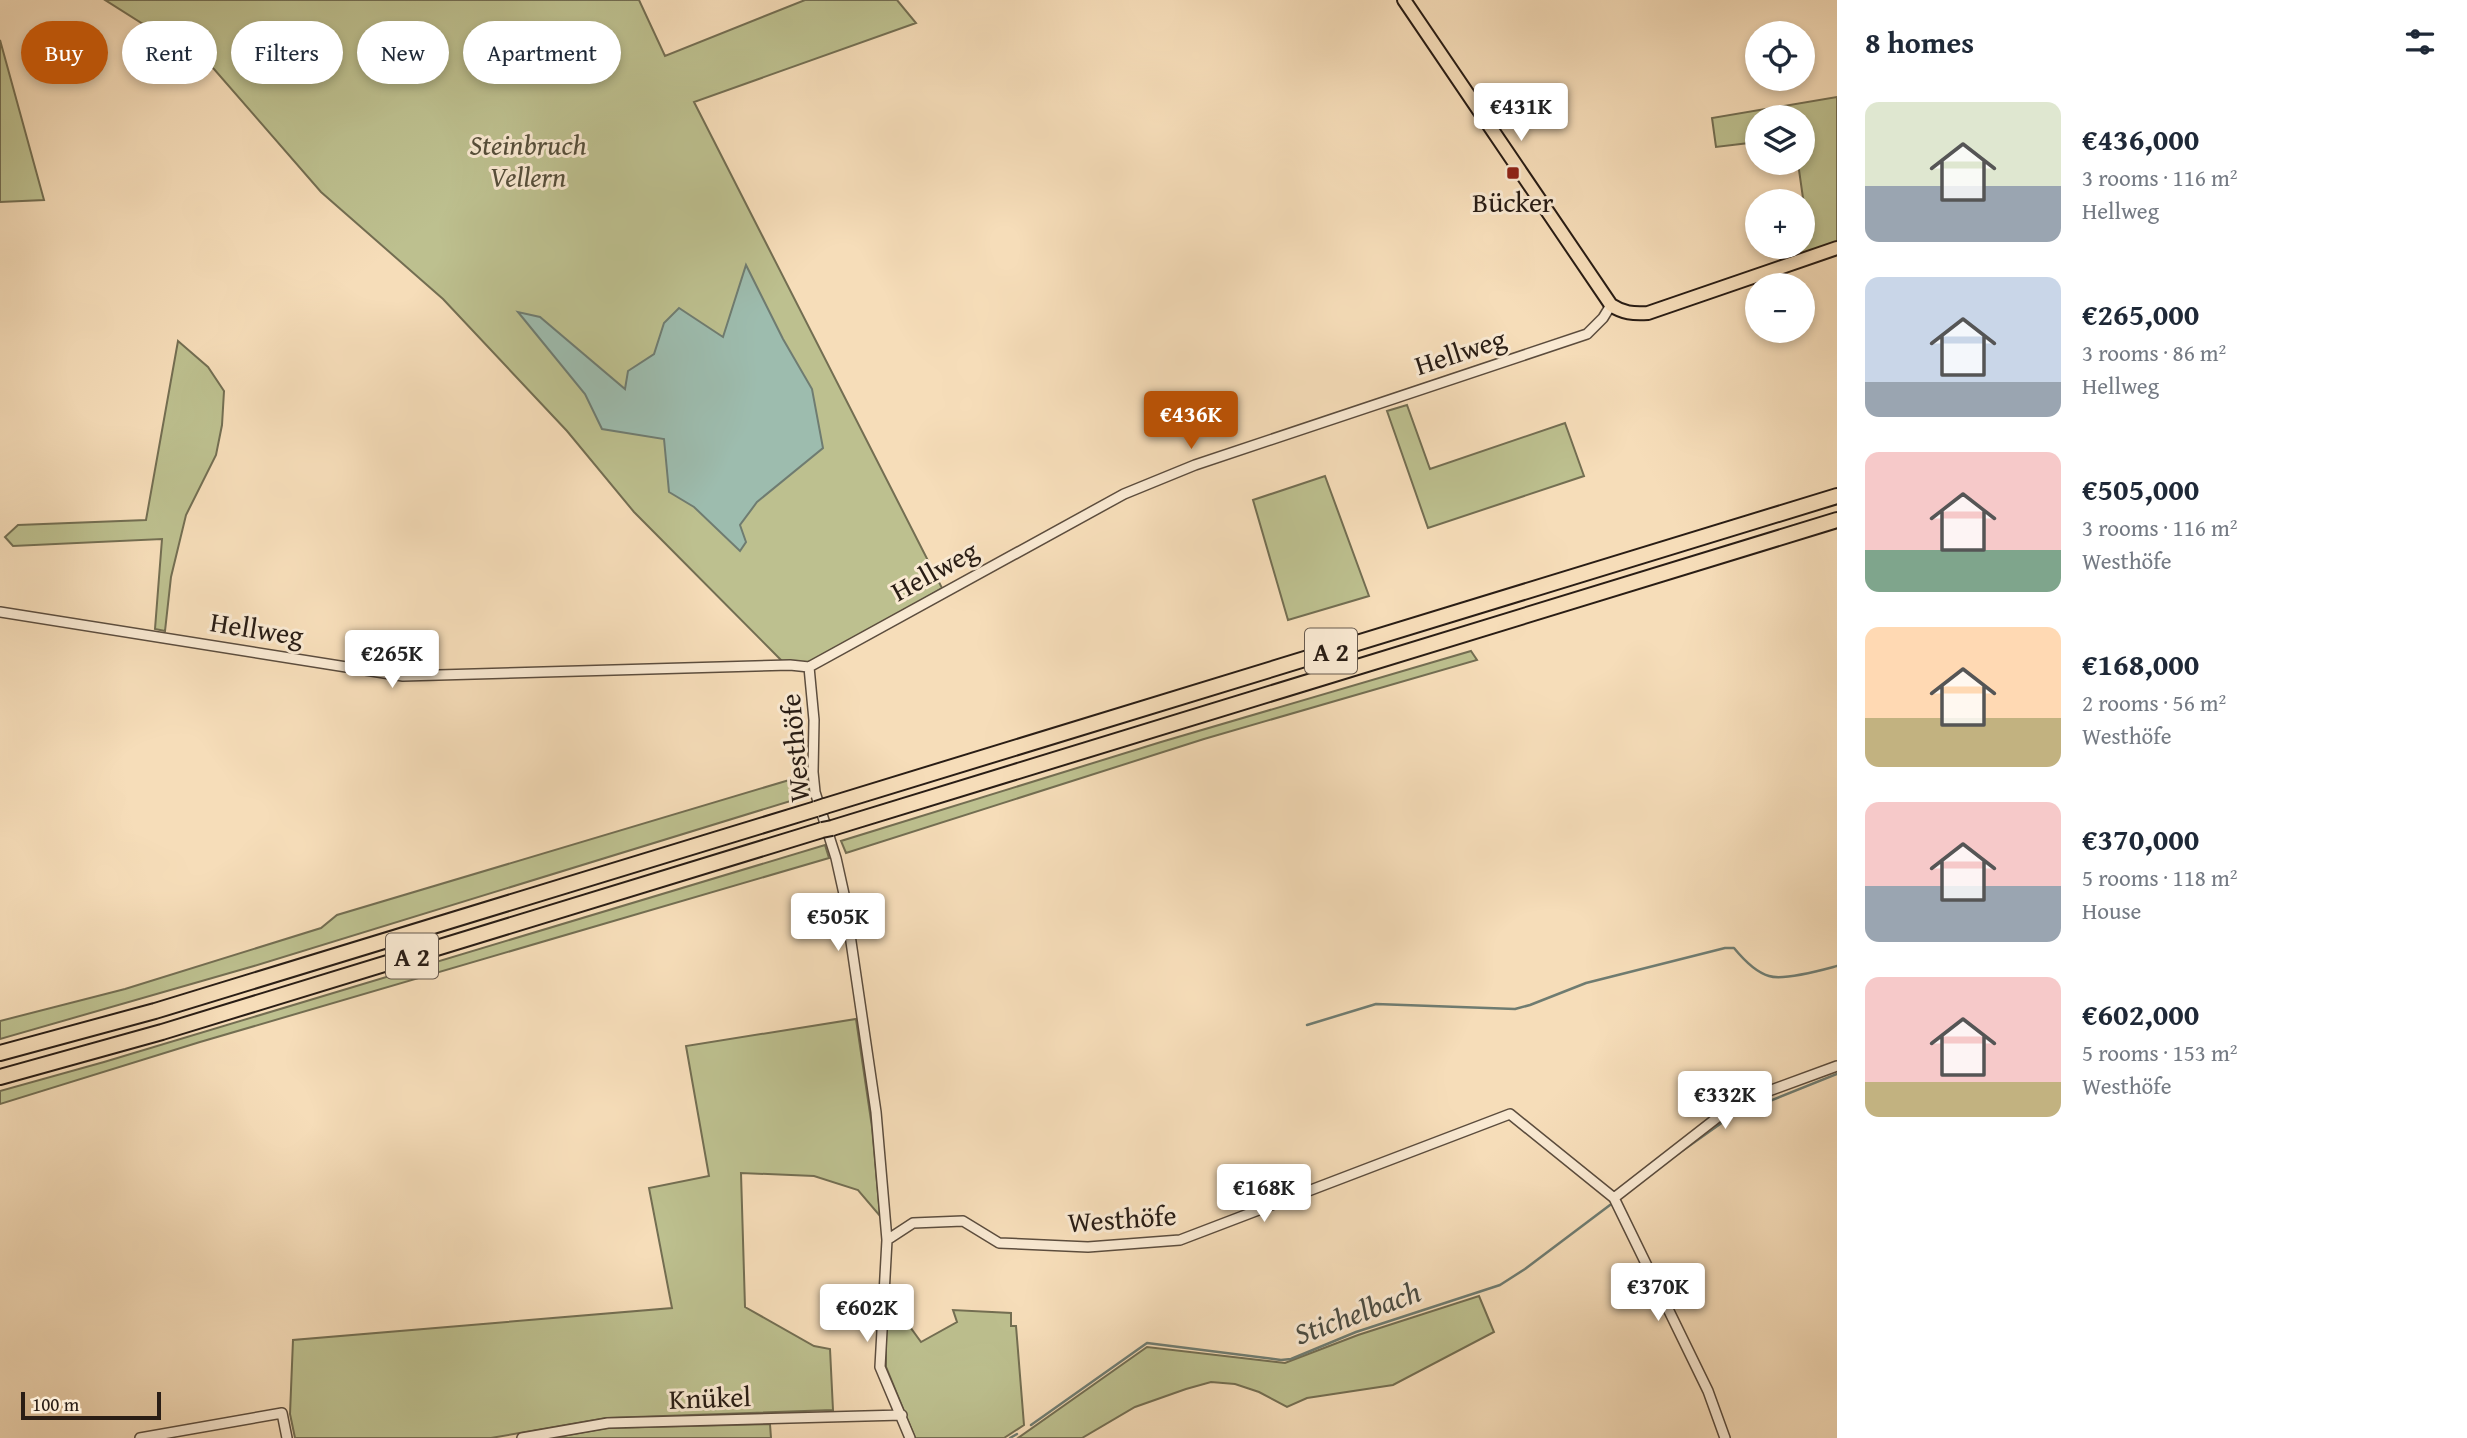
<!DOCTYPE html>
<meta charset="utf-8">
<style>
body{margin:0;font-family:"Gentium Book Plus",serif;background:#f6f6f7;color:#1f2937;height:100vh;display:flex;flex-direction:column;font-size:26px;white-space:nowrap}
*{box-sizing:border-box;margin:0}
p{font-size:23px;color:#747a83}
.icon{flex:none;width:38px;height:38px;fill:none;stroke:currentColor;stroke-width:2;stroke-linecap:round;stroke-linejoin:round}
.map{position:relative;flex:1;overflow:hidden}
.panel{display:flex;flex-direction:column;background:#fff;width:630px}
.panel>*{flex:none}
.top-card{position:absolute;left:21px;top:21px;width:665px;height:63px;display:flex;gap:14px}
.controls{position:absolute;left:1745px;top:21px;display:grid;gap:14px}
.controls a{display:grid;place-items:center;width:70px;height:70px;border-radius:50%;background:#fff;box-shadow:0 4px 10px #0003;font-size:35px}
.scale{position:absolute;left:21px;bottom:18px;width:140px;box-sizing:border-box;padding-left:7px;border:4px solid #291d15;border-top:0;font-size:19px;line-height:24px;white-space:nowrap;color:#291d15;-webkit-text-stroke:5px #f9e9d2;paint-order:stroke}
.price{position:absolute;translate:-50% -60px;padding:0 16px;border-radius:7px;background:#fff;color:#222;font-size:23px;line-height:46px;filter:drop-shadow(0 2px 4px #0008)}
.price::after{content:'';position:absolute;left:50%;top:42px;width:21px;height:16px;margin-left:-10px;background:inherit;clip-path:polygon(0 0,100% 0,50% 100%)}
.price.current{background:#b45309;color:#fff}
ul{padding:0;list-style:none}
li{display:flex;align-items:center;gap:21px;height:175px;padding:0 28px}
li span{display:grid;place-items:center;flex:none;width:196px;height:140px;border-radius:14px;color:#555}
li>.icon{margin-inline-start:auto}
span .icon{width:84px;height:84px;fill:#fffc;stroke-width:1}
li b{font-size:30px}
h2{display:flex;justify-content:space-between;align-items:center;height:84px;padding:0 28px;font-size:30px}
.pill{padding:0 24px;border-radius:32px;background:#fff;box-shadow:0 4px 10px #0003;font-size:24px;line-height:63px}
.pill.current{background:#b45309;color:#fff}
main{display:flex;flex:1;min-height:0}
.map>svg:first-child{display:block}
</style>
<main>
<div class="map">
<svg width="1837" height="1438" viewBox="0 0 1837 1438">
<rect width="100%" height="100%" fill="#f6ddb9"/>
<filter id="stains"><feTurbulence type="fractalNoise" baseFrequency=".00286" numOctaves="4"/><feColorMatrix values="0 0 0 0 .2 0 0 0 0 .09 0 0 0 0 .02 0 0 0 .5 -.17"/></filter>
<radialGradient id="worn" r=".72"><stop offset=".6" stop-color="#630" stop-opacity="0"/><stop offset="1" stop-color="#630" stop-opacity=".3"/></radialGradient>
<path fill="#bdc08f" stroke="#736e52" stroke-width="2" d="M105 0H639L665 56 805 0H897L916 23 694 102 942 588 809 667 782 661 634 512 567 431 443 299 321 192 214 69Z
M0 40 44 200 0 202Z
M1837 97V242L1795 258 1792 247H1802L1803 213 1805 212 1798 163H1802V117H1757V142L1716 147 1712 118Z
M178 341 208 367 224 391 222 425 216 455 186 515 171 577 165 631 155 629 162 539 13 546 5 537 18 525 146 520Z
M1407 405 1430 469 1565 423 1584 476 1428 528 1387 411Z
M1325 476 1369 596 1288 620 1253 500Z
M1471 651 1477 660 1204 739 846 853 841 841 1161 742Z
M806 775 810 795 254 966 0 1039V1021L125 989 321 928 337 915Z
M825 845 829 858 200 1042 0 1104V1091L104 1062Z
M856 1019 872 1127 880 1216 858 1190 814 1176 741 1173 745 1307 814 1346 830 1349 833 1410 606 1418 491 1438H295L290 1414 293 1340 672 1308 649 1188 709 1176 686 1046Z
M1479 1296 1494 1332 1393 1385 1307 1398 1287 1407 1259 1392 1235 1384 1211 1382 1186 1389 1135 1407 1082 1438H1018L1147 1347 1285 1363 1358 1335Z
M905 1299 908 1324 921 1342 957 1322 953 1310 1011 1313V1326H1016L1024 1425 1004 1438H915L886 1367V1301Z
M770 1424 771 1438H551L607 1428Z"/>
<path fill="#9dbcae" stroke="#6f7c71" stroke-width="2" d="M746 265 783 339 812 389 823 448 757 502 740 525 746 542 740 551 694 507 669 492 664 439 602 429 585 394 518 312 540 317 625 389 628 371 654 354 664 323 679 308 723 337Z"/>
<g fill="none" stroke-linecap="round" stroke-linejoin="round">
<path stroke="#6f7c71" stroke-width="2.5" d="M1307 1025 1376 1004 1515 1009 1530 1005 1586 983 1725 948H1734C1743 959 1755 972 1769 976 1784 981 1822 970 1837 966
M1672 1158 1730 1117 1837 1074
M1031 1425 1147 1343 1281 1360 1291 1359 1356 1332 1500 1285 1525 1269 1610 1205
M1010 1438 1017 1434"/>
<defs>
<path id="minor" d="M0 612 403 676 790 665 809 667 1124 494 1195 465 1587 334 1603 318 1611 305
M809 667 814 720 813 772 815 792 836 858 844 894 876 1112 887 1240 880 1367 910 1438
M1614 1198 1736 1103 1837 1066
M887 1240 913 1223 963 1221 999 1243 1088 1247 1180 1240 1510 1114 1614 1198 1708 1391 1725 1438
M140 1438 282 1413 287 1438
M522 1438 608 1423 902 1415"/>
<path id="major" d="M1404 0 1611 305C1623 313 1633 314 1648 313L1837 248"/>
<path id="highway" d="M825 806 1837 496
M832 828 1837 520
M0 1053 155 1011 816 809
M0 1077 162 1032 822 830"/>
</defs>
<use href="#minor" stroke="#5c4d3e" stroke-width="12"/>
<use href="#major" stroke="#291d15" stroke-width="16"/>
<use href="#highway" stroke="#291d15" stroke-width="18"/>
<use href="#minor" stroke="#f9e9d2" stroke-width="9"/>
<use href="#major" stroke="#f6ddb9" stroke-width="12"/>
<use href="#highway" stroke="#f6ddb9" stroke-width="14"/>
<defs>
<path id="highway-bridge" d="M816 809 825 806
M822 830 832 828"/>
</defs>
<use href="#highway-bridge" stroke="#291d15" stroke-width="18" stroke-linecap="butt"/>
<use href="#highway-bridge" stroke="#f6ddb9" stroke-width="14"/>
</g>
<rect fill="#8f2418" stroke="#f9e9d2" stroke-width="2.5" x="1506" y="166" width="14" height="14" rx="3.5"/>
<g text-anchor="middle" dominant-baseline="central" stroke-width="6" stroke-linejoin="round" paint-order="stroke">
<g fill="#f9e9d2" stroke="#675a4e" stroke-width="2">
<rect x="1305" y="628.5" width="52" height="45" rx="5"/>
<rect x="386" y="933.5" width="52" height="45" rx="5"/>
</g>
<g font-size="26" font-weight="bold" fill="#291d15">
<text x="1331" y="651">A 2</text>
<text x="412" y="956">A 2</text>
</g>
<g font-size="28" font-style="italic" fill="#554e3a" stroke="#f9e9d2">
<text x="528" y="144">Steinbruch<tspan x="528" dy="32">Vellern</tspan></text>
</g>
<g font-size="28" fill="#291d15" stroke="#f9e9d2">
<text x="1513" y="201">Bücker</text>
</g>
<g font-size="28" fill="#291d15" stroke="#f9e9d2">
<text transform="translate(1460 351) rotate(-18)">Hellweg</text>
<text transform="translate(934 570) rotate(-29)">Hellweg</text>
<text transform="translate(257 628) rotate(9)">Hellweg</text>
<text transform="translate(794 748) rotate(-95)">Westhöfe</text>
<text transform="translate(1122 1218) rotate(-4)">Westhöfe</text>
<text transform="translate(710 1397) rotate(-2)">Knükel</text>
</g>
<g font-size="30" font-style="italic" fill="#4c4d43" stroke="#f9e9d2">
<text transform="translate(1357 1312) rotate(-20)">Stichelbach</text>
</g>
</g>
<rect width="100%" height="100%" filter="url(#stains)"/>
<rect width="100%" height="100%" fill="url(#worn)"/>
</svg>
<div class="controls">
<a><svg class="icon" aria-label="locate" viewBox="0 0 24 24"><circle cx="12" cy="12" r="6"/><path d="M12 2v4M12 18v4M2 12h4M18 12h4"/></svg></a>
<a><svg class="icon" aria-label="layers" viewBox="0 0 24 24"><path d="M12 4l9 5-9 5-9-5zM3 14l9 5 9-5"/></svg></a>
<a>+</a>
<a>−</a>
</div>
<div class="scale">100 m</div>
<b class="price" style="left:1521px;top:143px">€431K</b>
<b class="price current" style="left:1191px;top:451px">€436K</b>
<b class="price" style="left:392px;top:690px">€265K</b>
<b class="price" style="left:838px;top:953px">€505K</b>
<b class="price" style="left:1725px;top:1131px">€332K</b>
<b class="price" style="left:1264px;top:1224px">€168K</b>
<b class="price" style="left:1658px;top:1323px">€370K</b>
<b class="price" style="left:867px;top:1344px">€602K</b>
<div class="top-card">
<a class="pill current">Buy</a>
<a class="pill">Rent</a>
<a class="pill">Filters</a>
<a class="pill">New</a>
<a class="pill">Apartment</a>
</div>
</div>
<section class="panel">
<h2>8 homes<svg class="icon" aria-label="filters" viewBox="0 0 24 24"><path d="M4 7h16M4 17h16"/><circle cx="9" cy="7" r="2"/><circle cx="15" cy="17" r="2"/></svg></h2>
<ul>
<li><span style="background:linear-gradient(#dfe7d0 60%,#9aa5b1 0)"><svg class="icon" aria-label="home" viewBox="0 0 24 24"><path d="M3 11l9-7 9 7M6 9v11h12V9"/></svg></span><div><b>€436,000</b><p>3 rooms · 116 m²</p><p>Hellweg</p></div></li>
<li><span style="background:linear-gradient(#c9d6e8 75%,#9aa5b1 0)"><svg class="icon" aria-label="home" viewBox="0 0 24 24"><path d="M3 11l9-7 9 7M6 9v11h12V9"/></svg></span><div><b>€265,000</b><p>3 rooms · 86 m²</p><p>Hellweg</p></div></li>
<li><span style="background:linear-gradient(#f6c9c9 70%,#7fa58c 0)"><svg class="icon" aria-label="home" viewBox="0 0 24 24"><path d="M3 11l9-7 9 7M6 9v11h12V9"/></svg></span><div><b>€505,000</b><p>3 rooms · 116 m²</p><p>Westhöfe</p></div></li>
<li><span style="background:linear-gradient(#ffd9b3 65%,#c2b280 0)"><svg class="icon" aria-label="home" viewBox="0 0 24 24"><path d="M3 11l9-7 9 7M6 9v11h12V9"/></svg></span><div><b>€168,000</b><p>2 rooms · 56 m²</p><p>Westhöfe</p></div></li>
<li><span style="background:linear-gradient(#f6c9c9 60%,#9aa5b1 0)"><svg class="icon" aria-label="home" viewBox="0 0 24 24"><path d="M3 11l9-7 9 7M6 9v11h12V9"/></svg></span><div><b>€370,000</b><p>5 rooms · 118 m²</p><p>House</p></div></li>
<li><span style="background:linear-gradient(#f6c9c9 75%,#c2b280 0)"><svg class="icon" aria-label="home" viewBox="0 0 24 24"><path d="M3 11l9-7 9 7M6 9v11h12V9"/></svg></span><div><b>€602,000</b><p>5 rooms · 153 m²</p><p>Westhöfe</p></div></li>
</ul>
</section>
</main>
